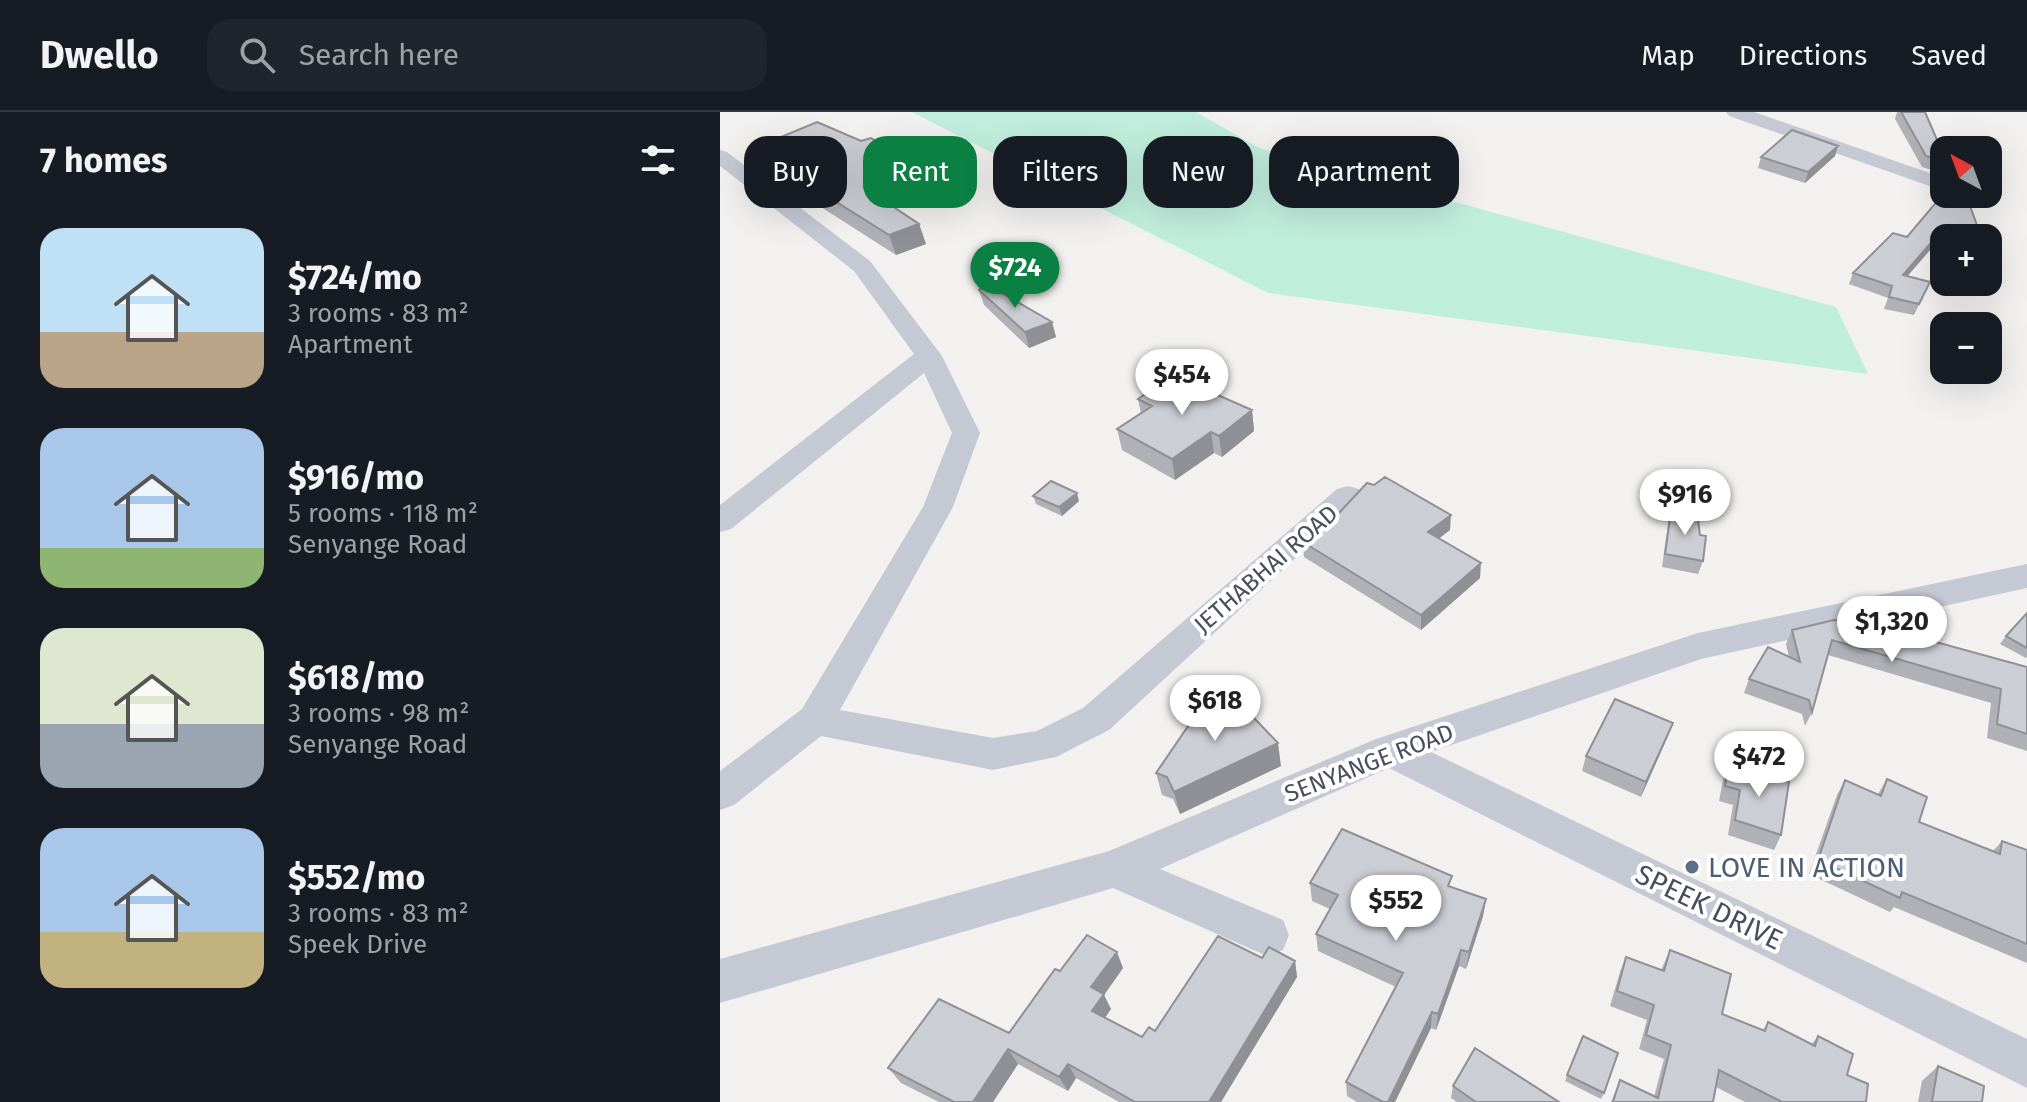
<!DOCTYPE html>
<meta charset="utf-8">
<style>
body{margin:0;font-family:"Fira Sans",sans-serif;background:#20242c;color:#f1f3f6;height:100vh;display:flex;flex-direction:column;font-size:30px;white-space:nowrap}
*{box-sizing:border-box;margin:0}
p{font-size:26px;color:#9ea1a6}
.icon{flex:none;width:44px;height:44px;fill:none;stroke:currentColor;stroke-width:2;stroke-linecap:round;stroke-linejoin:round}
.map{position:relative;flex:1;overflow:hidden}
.panel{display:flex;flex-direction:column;background:#171b24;width:720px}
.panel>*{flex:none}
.guide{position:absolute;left:24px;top:24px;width:760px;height:72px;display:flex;gap:16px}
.needle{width:52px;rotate:319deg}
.buttons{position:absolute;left:1210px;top:24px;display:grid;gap:16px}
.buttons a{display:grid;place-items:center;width:72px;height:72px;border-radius:16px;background:#171b24;box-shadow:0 8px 32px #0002;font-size:40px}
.price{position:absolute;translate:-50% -68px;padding:0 18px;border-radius:28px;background:#fff;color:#222;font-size:26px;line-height:52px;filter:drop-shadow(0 2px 4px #0008)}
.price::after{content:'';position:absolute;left:50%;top:48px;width:24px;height:18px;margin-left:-12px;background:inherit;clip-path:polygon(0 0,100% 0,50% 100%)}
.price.selected{background:#0b8043;color:#fff}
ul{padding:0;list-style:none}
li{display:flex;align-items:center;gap:24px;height:200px;padding:0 40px}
li span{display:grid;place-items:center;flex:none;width:224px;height:160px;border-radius:24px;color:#555}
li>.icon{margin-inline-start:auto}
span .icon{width:96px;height:96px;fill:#fffc;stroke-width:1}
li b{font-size:34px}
h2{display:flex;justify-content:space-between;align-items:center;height:96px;padding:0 40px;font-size:34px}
.tag{padding:0 28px;border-radius:24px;background:#171b24;box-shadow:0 8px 32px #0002;font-size:28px;line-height:72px}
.tag.selected{background:#0b8043;color:#fff}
header{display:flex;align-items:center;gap:48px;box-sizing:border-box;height:112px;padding:0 40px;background:#171b24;border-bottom:2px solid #363941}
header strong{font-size:38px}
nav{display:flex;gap:44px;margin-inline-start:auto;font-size:28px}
.search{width:560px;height:72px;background:#20242c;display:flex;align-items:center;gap:20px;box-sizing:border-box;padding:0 28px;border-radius:24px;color:#9ea1a6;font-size:30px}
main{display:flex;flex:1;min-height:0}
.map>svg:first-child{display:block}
</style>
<header>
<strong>Dwello</strong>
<div class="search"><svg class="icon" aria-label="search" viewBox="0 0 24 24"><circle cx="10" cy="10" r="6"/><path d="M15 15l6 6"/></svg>Search here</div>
<nav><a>Map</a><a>Directions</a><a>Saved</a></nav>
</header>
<main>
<section class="panel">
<h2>7 homes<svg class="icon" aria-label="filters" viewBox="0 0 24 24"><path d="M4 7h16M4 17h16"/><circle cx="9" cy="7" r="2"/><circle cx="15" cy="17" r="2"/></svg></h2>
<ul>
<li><span style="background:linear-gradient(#bfe0f5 65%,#b9a48a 0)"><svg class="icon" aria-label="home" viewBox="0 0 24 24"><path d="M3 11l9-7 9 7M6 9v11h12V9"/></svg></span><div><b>$724/mo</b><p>3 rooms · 83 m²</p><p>Apartment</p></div></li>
<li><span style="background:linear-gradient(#a9c7e8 75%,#8fb573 0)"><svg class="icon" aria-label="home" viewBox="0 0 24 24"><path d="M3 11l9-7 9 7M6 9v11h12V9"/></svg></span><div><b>$916/mo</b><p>5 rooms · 118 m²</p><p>Senyange Road</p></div></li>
<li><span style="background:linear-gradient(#dfe7d0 60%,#9aa5b1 0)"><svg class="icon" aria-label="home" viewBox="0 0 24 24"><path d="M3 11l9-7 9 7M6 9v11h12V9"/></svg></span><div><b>$618/mo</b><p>3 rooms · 98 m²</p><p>Senyange Road</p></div></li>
<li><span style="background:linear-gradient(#a9c7e8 65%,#c2b280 0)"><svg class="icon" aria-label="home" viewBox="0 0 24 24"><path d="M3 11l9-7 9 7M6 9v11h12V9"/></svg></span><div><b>$552/mo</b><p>3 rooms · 83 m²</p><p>Speek Drive</p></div></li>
</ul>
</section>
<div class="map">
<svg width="1307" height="990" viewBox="0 0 1307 990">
<rect width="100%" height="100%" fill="#f2f1f0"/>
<path fill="#c0eedd" d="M192 0H476L539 36 1116 195 1148 262 548 181Z"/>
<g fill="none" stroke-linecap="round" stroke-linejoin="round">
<path fill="#c4c9d4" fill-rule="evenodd" d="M1006 0H1034L1224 66V79L1009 4Z
M0 38 7 40 150 149 222 244 260 321 233 395 120 598 273 626 317 619 363 596 617 377 628 374 639 377 643 384 389 618 336 645 273 658 101 624 14 693 0 698V659L82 597 203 395 232 321 204 261 11 417 0 420V393L194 242 134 159 0 54Z
M1307 452V476L981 547 711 640 1307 927V976L669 656 440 757 563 808 569 823 563 838 547 844 393 776 0 891V847L389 739 656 627 978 521Z"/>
</g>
<path fill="#afb1b7" d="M1177 0H1205L1224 49V56L1222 61 1202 55 1175 7Z
M32 37 200 57 207 77 167 90 199 112 206 132 176 143 40 56Z
M1115 44 1085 71 1038 56 1041 45Z
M1187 125 1224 126V139L1210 138 1187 164 1210 170 1194 203 1164 197 1168 186 1129 172 1133 161Z
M259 178 332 210 336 225 309 236 264 193Z
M418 287 532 298 534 319 502 345 494 341 455 368 402 338 397 317 421 302Z
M313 384 359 389 342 404 316 392Z
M951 399 983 449 978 462 942 455 948 412Z
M730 418 719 426 760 466 701 518 584 445 583 430Z
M1307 501V545L1306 546 1280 532 1286 524Z
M1072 518 1307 555V639L1267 626 1271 591 1108 543 1092 600 1085 614 1082 602 1024 581 1029 567 1069 545 1066 532Z
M947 626 921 685 862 659 866 644Z
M1009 653 1061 723 1054 738 1008 723 1013 693 999 689 1003 668Z
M561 654 460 702 453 687 442 683 436 661Z
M1167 667 1199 710 1273 739 1282 729 1307 738V851L1174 795 1170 800 1089 762 1117 683 1125 668 1158 682Z
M590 771 731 775 766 787 763 804 746 857 739 854 716 918 711 916 675 990H637L627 984 626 970 676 875 598 839 596 822 610 797 592 789Z
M950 838 1002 902 1043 918 1048 910 1091 933 1098 924 1146 990H1025L996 975 993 990H891L900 968 934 985 944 947 919 937 927 908 890 894 900 860 906 845 941 858Z
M542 846 575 849 577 865 501 990H399L356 966 348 979 298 952 273 990H219L181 971 168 956 289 921 340 859 403 856 384 883 391 897 385 906 422 925 435 919Z
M863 924 884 981 881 987 845 969Z
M1218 954 1262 990H1198L1202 969Z
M733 974 839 990H737L731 986Z"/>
<path fill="#8f9095" d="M1118 34 1115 44 1085 71 1088 60Z
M200 57 207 77 152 95 144 75Z
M199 112 206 132 176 143 169 123Z
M1215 126 1210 138 1178 175 1183 163Z
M332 210 336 225 309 236 305 220Z
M532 298 534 319 502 345 499 324Z
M491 320 494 341 455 368 452 347Z
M357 381 359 389 342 404 339 395Z
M731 403 730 418 708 435V420Z
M761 451 760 466 701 518V503Z
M953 611 947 626 921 685 926 670Z
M558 631 561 654 460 702 454 680Z
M766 787 763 804 746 857 749 840Z
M741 838 739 854 716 918 718 902Z
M397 840 403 856 384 883 391 897 379 914 372 899 371 875Z
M575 849 577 865 501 990H489Z
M712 900 711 916 675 990H668Z
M288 937 298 952 273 990H253Z
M348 952 356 966 348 979 339 965Z"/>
<path fill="#ccced5" stroke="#8f9095" stroke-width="2" d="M1181 0H1205L1224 44V49L1206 44Z
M97 10 141 29 151 26 200 57 144 75 199 112 169 123 32 37Z
M1072 18 1118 34 1088 60 1041 45Z
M1224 81 1236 82 1255 87 1250 94 1258 116 1259 126H1224V128L1215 126 1183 163 1210 170 1199 192 1169 185 1172 174 1133 161 1173 121 1187 125Z
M265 171 332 210 305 220 259 178Z
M452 263 532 298 499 324 491 320 452 347 397 317 432 294 418 287Z
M665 365 731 403 708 420 761 451 701 503 583 430 619 401 647 371 654 373Z
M331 369 357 381 339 395 313 384Z
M951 399 977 401 980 423 986 424 983 449 945 442Z
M1307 501V536L1286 524Z
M1114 508 1143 510 1307 555V622L1277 612 1281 577 1112 528 1092 600 1089 588 1029 567 1048 535 1080 550 1072 518Z
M510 581 558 631 454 680 447 665 436 661 475 604Z
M895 587 953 611 926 670 866 644Z
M1009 653 1069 670 1061 723 1015 708 1020 678 1005 674Z
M1167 667 1207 685 1199 710 1280 742 1282 729 1307 738V832L1182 780 1180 786 1098 748 1125 668 1161 684Z
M622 717 732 764 728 774 766 787 749 840 741 838 718 902 712 900 668 990H663L626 970 683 861 596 822 618 783 590 771Z
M367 823 397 840 371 875 384 882 372 899 422 925 429 915 435 919 498 824 542 846 549 835 575 849 489 990H415L348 952 339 965 288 937 253 990H234L168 956 219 887 289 921 335 857 340 859Z
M950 838 1011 862 1002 902 1045 919 1048 910 1095 934 1098 924 1133 942 1127 963 1148 972 1146 990H1062L999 958 993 990H893L900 968 938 986 951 933 926 923 934 893 897 879 906 845 944 859Z
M863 924 898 941 884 981 847 963Z
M755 936 839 990H756L733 974Z
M1218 954 1264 974 1262 990H1212Z"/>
<circle fill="#5c6f8a" stroke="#fff" stroke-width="3" cx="972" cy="755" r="8"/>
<g text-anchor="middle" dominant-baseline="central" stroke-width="8" stroke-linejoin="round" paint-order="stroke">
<g font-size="24" fill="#484e5d" stroke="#fff">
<text transform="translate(546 457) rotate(-41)">JETHABHAI ROAD</text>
<text transform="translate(649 651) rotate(-21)">SENYANGE ROAD</text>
</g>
<g font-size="28" fill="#4e5e75" stroke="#fff" text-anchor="start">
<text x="988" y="755">LOVE IN ACTION</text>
</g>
<g font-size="28" fill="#484e5d" stroke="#fff">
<text transform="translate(989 795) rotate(26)">SPEEK DRIVE</text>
</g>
</g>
</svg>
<div class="buttons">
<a><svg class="needle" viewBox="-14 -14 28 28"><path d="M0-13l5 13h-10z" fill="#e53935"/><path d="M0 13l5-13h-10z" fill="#9ea1a6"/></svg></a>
<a>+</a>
<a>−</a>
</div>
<b class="price selected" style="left:295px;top:198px">$724</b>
<b class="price" style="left:462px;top:305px">$454</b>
<b class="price" style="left:965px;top:425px">$916</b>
<b class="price" style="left:1172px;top:552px">$1,320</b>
<b class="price" style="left:495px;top:631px">$618</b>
<b class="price" style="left:1039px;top:687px">$472</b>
<b class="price" style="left:676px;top:831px">$552</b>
<div class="guide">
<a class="tag">Buy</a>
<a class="tag selected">Rent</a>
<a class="tag">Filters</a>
<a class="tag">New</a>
<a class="tag">Apartment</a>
</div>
</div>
</main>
